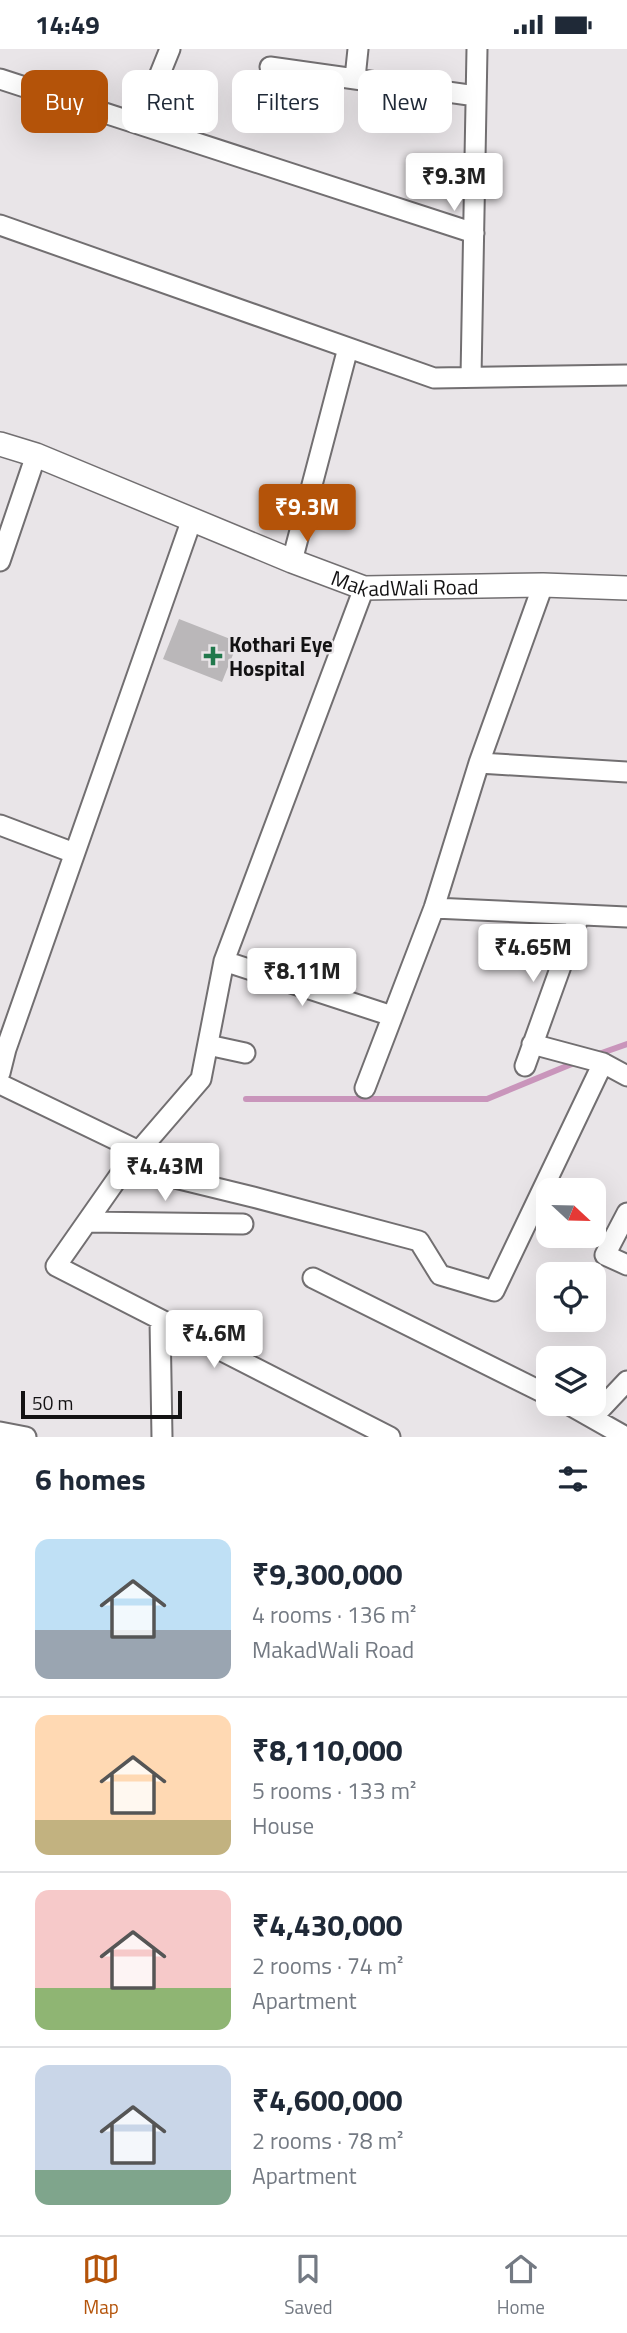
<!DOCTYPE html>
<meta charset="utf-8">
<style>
body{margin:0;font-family:"Titillium Web",sans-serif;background:#f6f6f7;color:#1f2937;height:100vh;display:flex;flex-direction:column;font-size:26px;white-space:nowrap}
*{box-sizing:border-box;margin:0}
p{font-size:23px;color:#747a83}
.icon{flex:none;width:38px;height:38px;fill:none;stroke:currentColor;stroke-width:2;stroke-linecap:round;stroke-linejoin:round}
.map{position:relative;height:1388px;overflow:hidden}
.sheet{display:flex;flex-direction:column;background:#fff;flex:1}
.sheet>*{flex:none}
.guide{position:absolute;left:21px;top:21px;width:586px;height:63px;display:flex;gap:14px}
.needle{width:46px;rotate:112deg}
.tools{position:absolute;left:536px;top:1129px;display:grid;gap:14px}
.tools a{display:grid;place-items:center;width:70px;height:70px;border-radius:14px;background:#fff;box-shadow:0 7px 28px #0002;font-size:35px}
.scale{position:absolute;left:21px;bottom:18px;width:161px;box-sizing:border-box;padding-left:7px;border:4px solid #131213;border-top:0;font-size:19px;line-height:24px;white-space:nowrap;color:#131213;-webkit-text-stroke:5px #e9e5e8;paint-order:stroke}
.price{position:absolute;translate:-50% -60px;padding:0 16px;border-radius:7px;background:#fff;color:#222;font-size:23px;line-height:46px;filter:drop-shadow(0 2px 4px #0008)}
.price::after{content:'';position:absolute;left:50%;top:42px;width:21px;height:16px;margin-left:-10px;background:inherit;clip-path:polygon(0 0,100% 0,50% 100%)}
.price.on{background:#b45309;color:#fff}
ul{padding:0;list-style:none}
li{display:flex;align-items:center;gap:21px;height:175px;padding:0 35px}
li+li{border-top:2px solid #e0e1e3}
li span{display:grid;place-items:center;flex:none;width:196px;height:140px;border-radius:14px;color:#555}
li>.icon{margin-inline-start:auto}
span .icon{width:84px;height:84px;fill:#fffc;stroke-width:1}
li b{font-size:30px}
h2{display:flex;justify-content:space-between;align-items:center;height:84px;padding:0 35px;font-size:30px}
.chip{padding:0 24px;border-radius:14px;background:#fff;box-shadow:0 7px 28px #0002;font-size:24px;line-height:63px}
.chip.on{background:#b45309;color:#fff}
.status{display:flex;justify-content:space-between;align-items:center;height:49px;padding:0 35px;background:#fff;direction:ltr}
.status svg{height:19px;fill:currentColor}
.menu{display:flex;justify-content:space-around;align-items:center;height:98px;border-top:2px solid #e0e1e3;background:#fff;font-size:19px;color:#747a83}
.menu a{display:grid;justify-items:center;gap:4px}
.menu .on{color:#b45309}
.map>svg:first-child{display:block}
</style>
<div class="status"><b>14:49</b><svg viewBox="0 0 49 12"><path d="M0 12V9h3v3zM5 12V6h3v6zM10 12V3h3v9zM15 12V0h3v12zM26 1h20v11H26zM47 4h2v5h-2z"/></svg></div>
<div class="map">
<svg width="627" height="1388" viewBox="0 0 627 1388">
<rect width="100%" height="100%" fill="#e9e5e8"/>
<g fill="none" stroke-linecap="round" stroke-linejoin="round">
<path stroke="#c995bb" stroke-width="6" d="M596 1006 627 995
M246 1050H487L579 1012"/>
</g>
<path fill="#bab7b9" d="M179 570 238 593 222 633 163 610Z"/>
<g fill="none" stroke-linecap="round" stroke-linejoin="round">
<defs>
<path id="minor" d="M270 18 476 47
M355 29 358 0
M0 30 474 184
M140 74 170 0
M0 176 434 329 627 326
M471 328 477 0
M0 512 36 406
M292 512 348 299
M364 539 224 912 201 1030 126 1117 56 1217 390 1388
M479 714 627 723
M0 776 74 804
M434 859 627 868
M224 912 392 967
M532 995 603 1014
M208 996 245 1004
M525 1017 579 867
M0 1024 6 1000 192 470
M0 1035 139 1102
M365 1039 434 859 479 714 543 536
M126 1117 253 1148 419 1192 440 1226 494 1242 603 1014 627 1027
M627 1164 605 1206 627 1216
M87 1173 243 1175
M313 1229 548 1346
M160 1271 162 1388
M566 1354 626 1388
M593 1368 627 1332
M0 1383 26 1388"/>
<g id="tertiary">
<path id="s1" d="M0 395 36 406 292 512 364 539 543 536 627 539"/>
</g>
</defs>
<use href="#minor" stroke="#726f71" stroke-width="23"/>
<use href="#tertiary" stroke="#726f71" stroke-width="26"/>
<use href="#minor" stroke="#fff" stroke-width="19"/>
<use href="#tertiary" stroke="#fff" stroke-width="23"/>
</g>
<path fill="#21784c" stroke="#e9e5e8" stroke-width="2.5" d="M209.5 596.5h7v7h7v7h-7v7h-7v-7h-7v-7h7z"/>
<g text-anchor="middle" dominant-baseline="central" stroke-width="5" stroke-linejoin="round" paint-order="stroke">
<g font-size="21" fill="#131213" stroke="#e9e5e8">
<text stroke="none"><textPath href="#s1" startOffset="432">MakadWali Road</textPath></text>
</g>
<g font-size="21" font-weight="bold" fill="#131213" stroke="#e9e5e8" text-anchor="start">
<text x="229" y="595">Kothari Eye<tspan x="229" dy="24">Hospital</tspan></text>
</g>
</g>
</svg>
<div class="tools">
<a><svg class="needle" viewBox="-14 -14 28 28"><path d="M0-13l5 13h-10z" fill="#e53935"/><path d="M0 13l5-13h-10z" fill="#747a83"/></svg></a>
<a><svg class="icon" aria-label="locate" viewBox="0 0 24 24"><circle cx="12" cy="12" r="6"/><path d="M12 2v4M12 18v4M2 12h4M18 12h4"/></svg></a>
<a><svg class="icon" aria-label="layers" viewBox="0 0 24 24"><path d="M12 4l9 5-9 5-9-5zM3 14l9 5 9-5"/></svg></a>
</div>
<div class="scale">50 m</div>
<b class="price" style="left:454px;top:164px">₹9.3M</b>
<b class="price on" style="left:307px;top:495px">₹9.3M</b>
<b class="price" style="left:533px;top:935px">₹4.65M</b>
<b class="price" style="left:302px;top:959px">₹8.11M</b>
<b class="price" style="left:165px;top:1154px">₹4.43M</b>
<b class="price" style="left:214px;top:1321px">₹4.6M</b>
<div class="guide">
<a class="chip on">Buy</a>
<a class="chip">Rent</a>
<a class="chip">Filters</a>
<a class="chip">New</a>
</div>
</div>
<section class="sheet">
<h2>6 homes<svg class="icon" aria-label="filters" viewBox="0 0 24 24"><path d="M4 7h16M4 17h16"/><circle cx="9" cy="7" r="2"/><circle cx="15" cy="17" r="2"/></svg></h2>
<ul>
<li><span style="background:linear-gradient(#bfe0f5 65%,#9aa5b1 0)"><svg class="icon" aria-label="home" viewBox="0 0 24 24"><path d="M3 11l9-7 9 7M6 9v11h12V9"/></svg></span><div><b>₹9,300,000</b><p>4 rooms · 136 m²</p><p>MakadWali Road</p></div></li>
<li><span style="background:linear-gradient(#ffd9b3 75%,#c2b280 0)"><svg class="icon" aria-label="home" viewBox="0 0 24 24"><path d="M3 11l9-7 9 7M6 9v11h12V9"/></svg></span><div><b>₹8,110,000</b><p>5 rooms · 133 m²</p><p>House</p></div></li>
<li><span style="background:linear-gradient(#f6c9c9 70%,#8fb573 0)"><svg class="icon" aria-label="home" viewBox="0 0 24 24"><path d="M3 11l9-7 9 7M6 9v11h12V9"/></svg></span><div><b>₹4,430,000</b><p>2 rooms · 74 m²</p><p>Apartment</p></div></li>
<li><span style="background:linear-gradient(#c9d6e8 75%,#7fa58c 0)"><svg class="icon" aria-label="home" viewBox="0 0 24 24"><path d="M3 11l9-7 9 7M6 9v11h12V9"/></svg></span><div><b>₹4,600,000</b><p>2 rooms · 78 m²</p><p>Apartment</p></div></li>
</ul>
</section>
<nav class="menu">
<a class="on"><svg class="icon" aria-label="map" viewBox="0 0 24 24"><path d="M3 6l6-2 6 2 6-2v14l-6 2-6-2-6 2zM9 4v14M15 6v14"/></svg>Map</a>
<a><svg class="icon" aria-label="saved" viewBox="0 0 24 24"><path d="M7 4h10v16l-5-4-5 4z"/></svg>Saved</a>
<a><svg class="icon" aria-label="home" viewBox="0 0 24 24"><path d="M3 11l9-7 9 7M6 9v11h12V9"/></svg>Home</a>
</nav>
